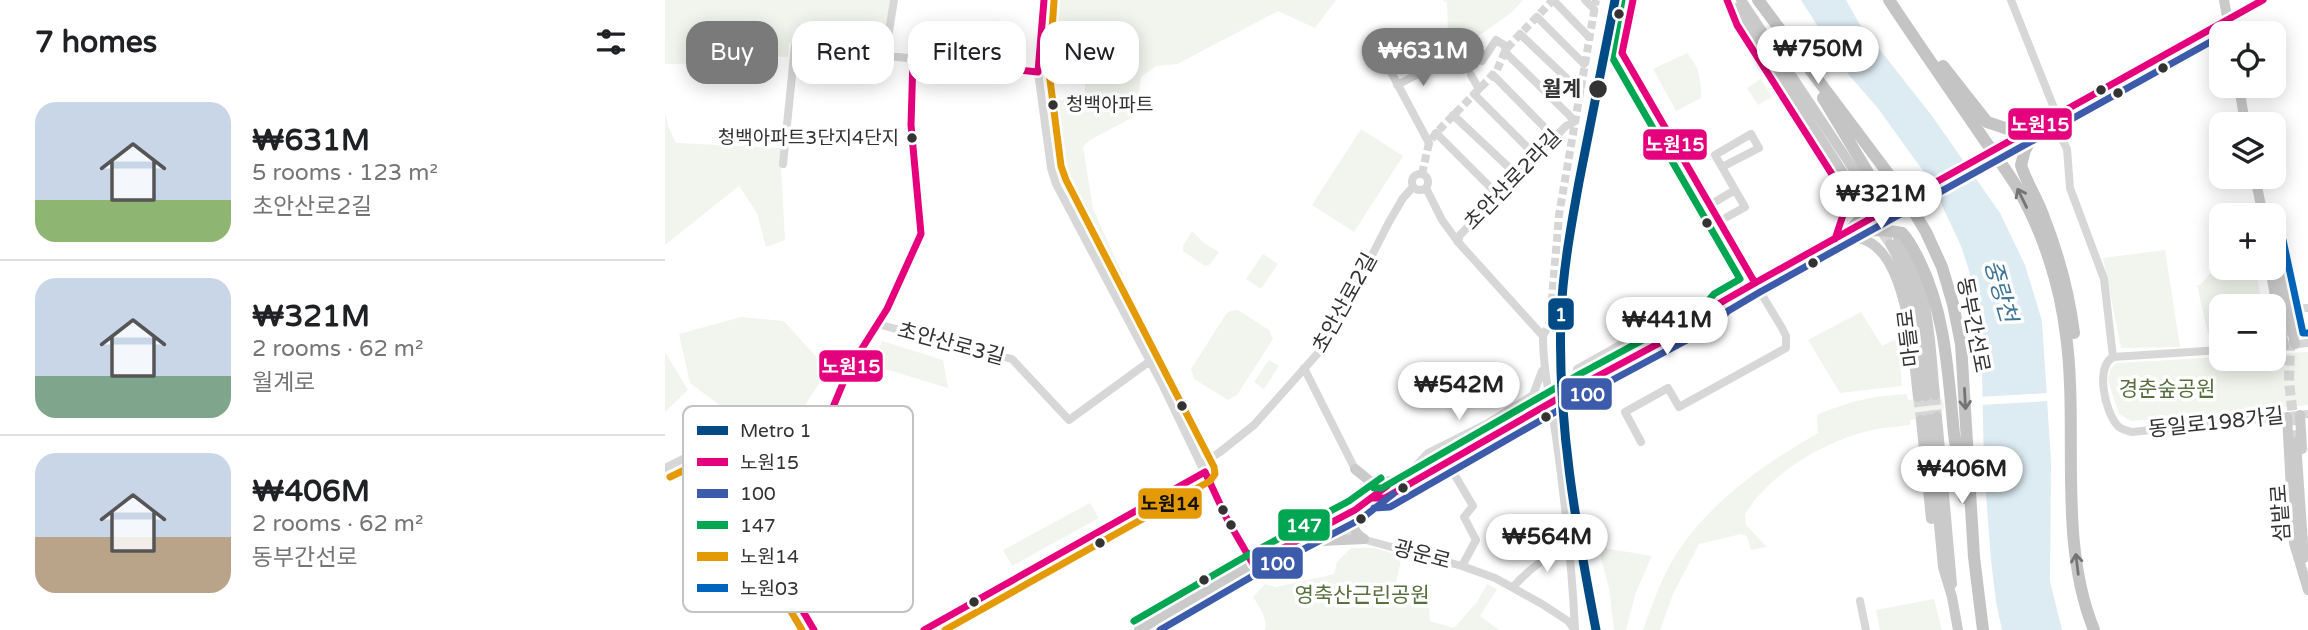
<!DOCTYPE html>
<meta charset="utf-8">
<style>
body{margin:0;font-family:"Varela Round","Noto Sans KR",sans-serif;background:#f2f2f2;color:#202124;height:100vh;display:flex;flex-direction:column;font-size:26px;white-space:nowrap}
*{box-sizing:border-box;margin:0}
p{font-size:23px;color:#757577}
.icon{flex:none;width:38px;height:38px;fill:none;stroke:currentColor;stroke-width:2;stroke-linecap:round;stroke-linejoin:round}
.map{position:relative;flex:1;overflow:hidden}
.panel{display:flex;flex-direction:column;background:#fff;width:665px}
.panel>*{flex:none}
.banner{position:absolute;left:21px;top:21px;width:665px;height:63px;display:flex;gap:14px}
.buttons{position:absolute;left:1544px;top:21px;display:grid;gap:14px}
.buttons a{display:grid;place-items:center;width:77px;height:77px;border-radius:14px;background:#fff;box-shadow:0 4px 18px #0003;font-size:35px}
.price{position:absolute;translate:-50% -60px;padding:0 16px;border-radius:24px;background:#fff;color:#222;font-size:23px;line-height:46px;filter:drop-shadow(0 2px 4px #0008)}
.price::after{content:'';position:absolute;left:50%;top:42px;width:21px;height:16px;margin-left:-10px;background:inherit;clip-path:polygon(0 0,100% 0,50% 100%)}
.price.selected{background:#7a7a7a;color:#fff}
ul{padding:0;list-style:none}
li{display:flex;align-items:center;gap:21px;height:175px;padding:0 35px}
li+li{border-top:2px solid #e0e0e0}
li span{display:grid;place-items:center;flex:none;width:196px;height:140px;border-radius:21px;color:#555}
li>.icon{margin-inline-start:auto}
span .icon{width:84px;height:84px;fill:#fffc;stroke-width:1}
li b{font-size:30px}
h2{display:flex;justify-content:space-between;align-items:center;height:84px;padding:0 35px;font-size:30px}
.tag{padding:0 24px;border-radius:21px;background:#fff;box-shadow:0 4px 18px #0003;font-size:24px;line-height:63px}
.tag.selected{background:#7a7a7a;color:#fff}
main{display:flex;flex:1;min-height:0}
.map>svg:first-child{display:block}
</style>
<main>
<section class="panel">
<h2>7 homes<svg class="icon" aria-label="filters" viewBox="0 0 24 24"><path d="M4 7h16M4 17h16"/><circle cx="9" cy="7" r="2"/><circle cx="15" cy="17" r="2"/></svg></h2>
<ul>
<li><span style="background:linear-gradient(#c9d6e8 70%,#8fb573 0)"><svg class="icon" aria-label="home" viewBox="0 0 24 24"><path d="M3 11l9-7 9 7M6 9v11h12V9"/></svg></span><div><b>₩631M</b><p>5 rooms · 123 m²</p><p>초안산로2길</p></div></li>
<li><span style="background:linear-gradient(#c9d6e8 70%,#7fa58c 0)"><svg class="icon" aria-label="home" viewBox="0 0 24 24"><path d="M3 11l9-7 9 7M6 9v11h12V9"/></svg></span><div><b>₩321M</b><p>2 rooms · 62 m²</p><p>월계로</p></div></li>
<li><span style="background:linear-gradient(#c9d6e8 60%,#b9a48a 0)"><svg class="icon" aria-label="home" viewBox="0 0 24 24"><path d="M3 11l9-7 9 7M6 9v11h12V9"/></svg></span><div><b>₩406M</b><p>2 rooms · 62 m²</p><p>동부간선로</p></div></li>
</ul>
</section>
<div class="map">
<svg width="1643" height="630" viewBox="0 0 1643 630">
<rect width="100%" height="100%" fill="#fff"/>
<path fill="#f1f5ed" d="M0 0H225L219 52 124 43 123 57 98 56 97 63 0 64Z
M389 0H671L650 28 613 11 512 64 491 66 476 77 471 115C458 124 425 137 418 147L428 209 458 275 455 280 407 188 401 170 388 102 420 95V60L415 51 408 50 396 58H384Z
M777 0H858L846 13 811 38 783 33 782 2Z
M1022 53C1035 68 1036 79 1036 98L1011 111 988 69Z
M1096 79 1107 97 1093 105 1082 88Z
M0 112 3 126 11 143 115 148 120 240 101 247 92 213 74 186 0 245Z
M696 129 738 156 689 232 647 205Z
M527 231 539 243 554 252 544 265 540 266 518 251V246Z
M1500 250 1515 347 1456 348 1438 258Z
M598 254 613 264 596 289 581 279Z
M1549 269 1573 279 1592 276 1597 306H1556V333L1543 334 1532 285H1535Z
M573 310 604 330 608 339 572 395 563 400 529 379 526 369 561 314 565 311Z
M1196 312 1217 346 1233 338 1237 386 1175 393 1143 340Z
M76 317 119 321 163 370 112 448 25 383 14 334Z
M217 341 278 360 283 388 207 365Z
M0 352 23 390 0 412Z
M1643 352V405L1466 421 1454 414 1443 380 1445 369 1452 363 1556 357V359H1608V354Z
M604 360 614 366 599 389 589 382Z
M1242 394 1243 400 1272 397 1278 400 1279 408 1273 416 1245 420V425C1229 427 1211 428 1196 433 1152 445 1104 476 1080 514L1081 525 1102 547 1086 550 1082 536 1076 534 1034 544 1008 594 995 630H978C987 605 996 579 1010 556 1045 501 1098 465 1153 433L1152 415C1181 402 1210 395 1242 394Z
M425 503 434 518 347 566 338 550Z
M933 547 987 556 971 592 961 630H949L944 588Z
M686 548H709L737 556 731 583 763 590 765 621 789 628 812 602 822 584 832 589 815 616 834 630H600C603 617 594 607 588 597L600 584 611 587 669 574 672 562Z
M1269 599 1277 630H1215L1211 610Z"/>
<path fill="#ddebf3" d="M1136 0H1181L1194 23 1267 116 1335 213 1360 265 1377 321 1386 462 1385 581 1397 630H1337L1331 602 1326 560 1319 468 1317 372 1310 298 1303 267 1296 246 1266 182 1212 107 1184 75Z"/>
<path fill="#fff" d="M1384 393 1385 401 1314 405V397Z"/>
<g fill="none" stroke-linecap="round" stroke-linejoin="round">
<path stroke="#d6d6d6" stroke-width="8" stroke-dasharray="8 4" stroke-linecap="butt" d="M757 174 764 143 771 133 822 81 832 70 841 49 888 0
M878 336 885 322 894 215 931 0"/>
<path stroke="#d6d6d6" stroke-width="10" stroke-dasharray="10 5" stroke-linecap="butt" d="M1193 196 1225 244
M1621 326 1625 344 1624 382 1631 442
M1270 395 1272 417
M1261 396 1264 419
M1253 397 1256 420
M875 410 920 383"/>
<path stroke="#d7d7d7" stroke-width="8" d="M379 0 373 72 386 168 391 184 498 386 562 519 588 564
M888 0 924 37
M920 0 929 9
M968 0 957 53 1040 200 1117 328 1121 336V348L1014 407 1003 388 960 412 976 442
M1346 0 1391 113
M872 17 919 64
M855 34 915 91
M724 36 726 72 764 143
M220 57 229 0
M806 75 814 89
M828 75 889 137
M732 85 769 66
M809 94 871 156
M788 115 852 175
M1385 116 1402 149 1405 188 1439 279 1448 357
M771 133 833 195
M118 164 130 46 373 72
M1057 167 1094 148 1086 134 1050 155 1080 207 1062 217
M747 182a8 8 0 1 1 16 0a8 8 0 1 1-16 0Z
M761 188 777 220 793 242 878 336C878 371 886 403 891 437 900 501 907 566 910 630
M1043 206 1070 190
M793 242 795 235 901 126 909 122 905 116 842 54 839 45 831 40 817 61
M1623 310 1642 308
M1012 313 912 369 909 381 913 388 920 391 929 389 1028 333
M212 324 347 359 404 420 485 361
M1608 347 1643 343
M1448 357C1430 368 1440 411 1452 425 1456 430 1461 430 1467 432L1643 414
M1448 357 1556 350
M639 368 690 469
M799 459 886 409
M537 464 555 452 589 425 662 343 724 222 738 198 748 187
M785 467 808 506 799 517 811 540 797 566
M0 468 38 449 92 533 149 630
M747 470 763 453 823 423 868 395 877 371
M669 522 686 536 797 566 830 578 877 604 903 621 910 630
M92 533 138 506 140 484 150 450 184 369 222 309 256 234 246 125 248 59
M848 587C865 568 881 556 904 545
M1195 601 1201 630
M259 630 540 472"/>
<path stroke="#cacaca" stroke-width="10" d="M1062 0 1072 25 1177 190C1185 208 1177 221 1170 239
M1076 0 1203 191
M1559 0 1565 33
M1071 8 1193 196
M1574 86 1580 124
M1343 141 1598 0
M1590 177 1598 215
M1173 239C1181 239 1193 238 1200 240 1243 257 1248 357 1253 397
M1233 240C1266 292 1264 336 1270 395
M1608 242 1630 344
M1225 244C1256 295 1255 339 1261 396
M1605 268 1619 346
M933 368 1040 305 1048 301 1055 303
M920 383 1043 317 1052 309 1055 303 1232 204
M1635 415 1637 449
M1272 417 1287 584
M1622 417 1629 543 1643 590
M1264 419 1278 567 1287 597 1293 630
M1256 420 1266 519
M1631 442 1639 558
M690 469 706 482 728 481
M709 498H720L839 431
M690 510C686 524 687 531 699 539
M636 542 699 539
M474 630 588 564 690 510 736 478 872 405"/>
<path stroke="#c4c4c4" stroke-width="12" d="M1093 0 1237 192 1261 232 1277 267 1288 304 1296 344 1309 557 1318 630
M1224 0C1253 44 1284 88 1314 132 1327 151 1341 169 1353 189 1378 232 1395 285 1401 335 1414 431 1392 539 1429 630
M1278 66 1322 122 1343 129 1375 123
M1158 98 1211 186 1212 200 1185 231
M1375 123 1360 150 1356 165C1361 182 1372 198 1378 215 1393 253 1404 293 1409 333
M1185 231 1219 230 1237 233C1245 241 1249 251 1254 260 1281 315 1283 374 1289 434 1292 455 1296 477 1299 498"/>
<path stroke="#cacaca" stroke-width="10" d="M1232 204 1343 141"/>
<defs>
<path id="bus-1" d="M968 0 957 53 1090 283
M1062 0 1072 25 1177 190 1180 209 1170 239
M709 498H720L920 383 1043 317 1055 303 1090 283 1598 0
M149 630 92 533 138 506 140 484 150 450 184 369 222 309 256 234 246 125 248 59 373 72 379 0
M259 630 540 472 562 519 588 564 690 510 722 486"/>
<path id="bus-2" d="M709 508 725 507 925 392 1048 326 1063 311 1095 292 1556 36
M495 630 593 573 696 519 728 494"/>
<path id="bus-3" d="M709 488H717L915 374 1037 308 1049 294 1075 279 947 57 957 0
M469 621 583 555 684 501 716 478"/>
<path id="bus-4" d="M5 477 34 463 83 539 137 630
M280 630 545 481 550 474 549 467 401 180 396 166 384 72 389 1"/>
<path id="bus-5" d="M1618 240 1638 333H1642"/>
</defs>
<use href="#bus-1" stroke="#fff" stroke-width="12"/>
<use href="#bus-2" stroke="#fff" stroke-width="12"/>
<use href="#bus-3" stroke="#fff" stroke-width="12"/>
<use href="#bus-4" stroke="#fff" stroke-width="12"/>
<use href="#bus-5" stroke="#fff" stroke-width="12"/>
<use href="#bus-1" stroke="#e5007d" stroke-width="7"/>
<use href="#bus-2" stroke="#3d5bab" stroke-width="7"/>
<use href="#bus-3" stroke="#00a651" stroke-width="7"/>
<use href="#bus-4" stroke="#e39a05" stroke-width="7"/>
<use href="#bus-5" stroke="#0065bd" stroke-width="7"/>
<defs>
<path id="metro-1" d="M931 630C911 526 892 421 896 314 898 270 906 226 914 182 926 122 938 61 950 0"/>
</defs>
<use href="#metro-1" stroke="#fff" stroke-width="14"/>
<use href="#metro-1" stroke="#004a85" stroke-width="9"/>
</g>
<defs><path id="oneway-shaft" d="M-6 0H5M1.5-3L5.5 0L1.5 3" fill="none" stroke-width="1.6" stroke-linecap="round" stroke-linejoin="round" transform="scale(1.75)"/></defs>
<g stroke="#747474">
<use href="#oneway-shaft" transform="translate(1357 198) rotate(-116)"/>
<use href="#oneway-shaft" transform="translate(1300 399) rotate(87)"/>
<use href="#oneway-shaft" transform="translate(1412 564) rotate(-97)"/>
</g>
<g fill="#333" stroke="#fff" stroke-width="2.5">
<circle cx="954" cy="14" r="6"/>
<circle cx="1498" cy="68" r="6"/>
<circle cx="933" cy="89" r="10"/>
<circle cx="1436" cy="90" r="6"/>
<circle cx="1453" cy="93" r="6"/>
<circle cx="388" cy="105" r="6"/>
<circle cx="247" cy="138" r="6"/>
<circle cx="1042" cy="223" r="6"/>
<circle cx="1148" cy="263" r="6"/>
<circle cx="517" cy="406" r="6"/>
<circle cx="881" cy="417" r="6"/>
<circle cx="738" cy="488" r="6"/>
<circle cx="558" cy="510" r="6"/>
<circle cx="696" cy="519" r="6"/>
<circle cx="566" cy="525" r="6"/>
<circle cx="435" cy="543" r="6"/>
<circle cx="539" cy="580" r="6"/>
<circle cx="309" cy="602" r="6"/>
</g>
<g text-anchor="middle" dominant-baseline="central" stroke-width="7" stroke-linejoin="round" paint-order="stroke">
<g font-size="19" fill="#333" stroke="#fff" text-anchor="start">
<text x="401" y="105">청백아파트</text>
<text x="234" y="138" text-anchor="end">청백아파트3단지4단지</text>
</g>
<g font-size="21" font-weight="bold" fill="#333" stroke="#fff" text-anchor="end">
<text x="916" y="89">월계</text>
</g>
<g font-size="21" fill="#333" stroke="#fff">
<text transform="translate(848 180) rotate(-46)">초안산로2라길</text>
<text transform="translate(680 303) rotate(-61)">초안산로2길</text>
<text transform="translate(1308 325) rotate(79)">동부간선로</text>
<text transform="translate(1244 338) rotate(-97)">마들로</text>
<text transform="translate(286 344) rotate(15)">초안산로3길</text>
<text transform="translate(1551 423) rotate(-6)">동일로198가길</text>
<text transform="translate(1616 513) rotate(-94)">섬밭로</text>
<text transform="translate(757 555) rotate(15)">광운로</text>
</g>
<g font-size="21" fill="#56703f" stroke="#fff">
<text x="1502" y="389">경춘숲공원</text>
<text x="697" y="595">영축산근린공원</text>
</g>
<g font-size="23" font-style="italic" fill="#3f7597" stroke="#fff">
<text transform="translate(1335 291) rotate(74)">중랑천</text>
</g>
</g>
<rect x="18" y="406" width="230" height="206" rx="10" fill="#fff" stroke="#c2c2c2" stroke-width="2"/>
<rect x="32" y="426" width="31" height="9" fill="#004a85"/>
<rect x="32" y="458" width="31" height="8" fill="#e5007d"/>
<rect x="32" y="489" width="31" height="9" fill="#3d5bab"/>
<rect x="32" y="521" width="31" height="8" fill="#00a651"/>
<rect x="32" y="552" width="31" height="9" fill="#e39a05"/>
<rect x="32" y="584" width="31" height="8" fill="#0065bd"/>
<g font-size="19" fill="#333">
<text x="75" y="437">Metro 1</text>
<text x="75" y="469">노원15</text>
<text x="75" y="500">100</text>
<text x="75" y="532">147</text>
<text x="75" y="563">노원14</text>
<text x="75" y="595">노원03</text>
</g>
<g stroke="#fff" stroke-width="2.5">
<rect x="1342" y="107" width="66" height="34" rx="7" fill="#e5007d"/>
<rect x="977" y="128" width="66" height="33" rx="7" fill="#e5007d"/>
<rect x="882" y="297" width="28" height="34" rx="7" fill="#004a85"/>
<rect x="153" y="349" width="66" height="34" rx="7" fill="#e5007d"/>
<rect x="895" y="377" width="53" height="34" rx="7" fill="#3d5bab"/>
<rect x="472" y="487" width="66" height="33" rx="7" fill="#e39a05"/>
<rect x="612" y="508" width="54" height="34" rx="7" fill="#00a651"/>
<rect x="586" y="546" width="53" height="34" rx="7" fill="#3d5bab"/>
</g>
<g font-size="19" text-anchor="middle" font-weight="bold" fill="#fff">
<text x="1375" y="131">노원15</text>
<text x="1010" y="151">노원15</text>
<text x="896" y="321">1</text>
<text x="186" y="373">노원15</text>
<text x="922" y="401">100</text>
<text x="639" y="532">147</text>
<text x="612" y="570">100</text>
</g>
<g font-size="19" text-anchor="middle" font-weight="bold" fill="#111">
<text x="505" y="510">노원14</text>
</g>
</svg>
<div class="buttons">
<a><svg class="icon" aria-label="locate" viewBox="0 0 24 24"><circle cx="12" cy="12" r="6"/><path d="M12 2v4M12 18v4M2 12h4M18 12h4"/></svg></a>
<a><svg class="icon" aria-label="layers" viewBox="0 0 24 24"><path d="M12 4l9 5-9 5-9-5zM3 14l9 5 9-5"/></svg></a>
<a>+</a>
<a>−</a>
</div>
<b class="price" style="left:1153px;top:86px">₩750M</b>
<b class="price selected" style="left:758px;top:88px">₩631M</b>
<b class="price" style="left:1216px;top:231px">₩321M</b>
<b class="price" style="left:1002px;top:357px">₩441M</b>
<b class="price" style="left:794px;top:422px">₩542M</b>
<b class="price" style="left:1297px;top:506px">₩406M</b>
<b class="price" style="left:882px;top:574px">₩564M</b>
<div class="banner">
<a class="tag selected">Buy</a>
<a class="tag">Rent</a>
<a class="tag">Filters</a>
<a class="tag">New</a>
</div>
</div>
</main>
